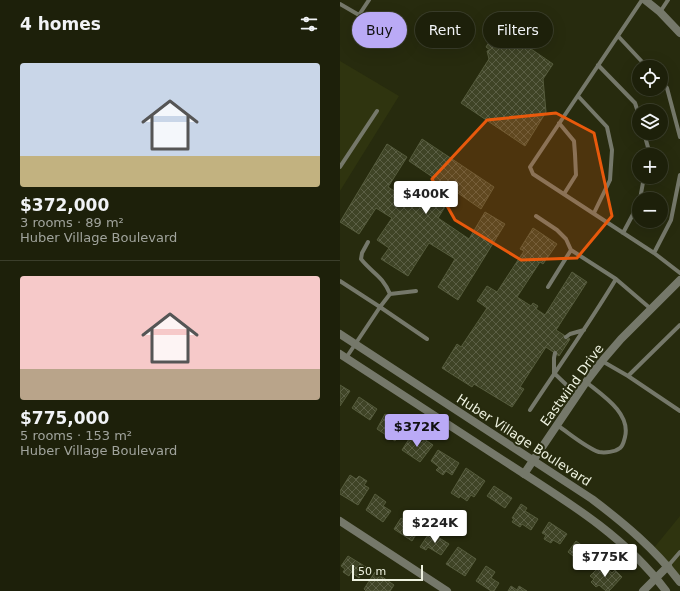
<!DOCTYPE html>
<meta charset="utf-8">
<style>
body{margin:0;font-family:"DejaVu Sans",sans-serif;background:#252813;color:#f1f3f6;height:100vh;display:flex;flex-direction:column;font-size:15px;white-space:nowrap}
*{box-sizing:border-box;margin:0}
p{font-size:13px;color:#a0a39c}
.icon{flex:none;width:22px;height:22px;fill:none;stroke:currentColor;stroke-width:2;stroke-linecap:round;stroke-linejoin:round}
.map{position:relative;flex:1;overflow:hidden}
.details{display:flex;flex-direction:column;background:#1d200a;width:340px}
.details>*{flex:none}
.guide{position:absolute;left:12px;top:12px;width:268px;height:36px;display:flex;gap:8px}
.fabs{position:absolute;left:292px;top:60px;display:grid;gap:8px}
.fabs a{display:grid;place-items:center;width:36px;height:36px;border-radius:50%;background:#1d200a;box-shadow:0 4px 16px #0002,0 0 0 1px #3b3e2b;font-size:20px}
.scale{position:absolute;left:12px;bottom:10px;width:71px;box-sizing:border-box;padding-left:4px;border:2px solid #eef2e0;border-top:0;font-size:11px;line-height:14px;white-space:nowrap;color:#eef2e0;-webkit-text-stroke:3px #272b0e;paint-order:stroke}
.price{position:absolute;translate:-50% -34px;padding:0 9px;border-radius:4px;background:#fff;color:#222;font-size:13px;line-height:26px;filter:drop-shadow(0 1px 2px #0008)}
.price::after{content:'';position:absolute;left:50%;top:24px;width:12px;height:9px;margin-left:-6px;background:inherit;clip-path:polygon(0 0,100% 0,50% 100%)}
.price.current{background:#baaaf6;color:#111}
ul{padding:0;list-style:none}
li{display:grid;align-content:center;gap:8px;height:212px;padding:0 20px}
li+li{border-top:1px solid #3b3e2b}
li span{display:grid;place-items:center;height:124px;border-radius:4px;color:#555}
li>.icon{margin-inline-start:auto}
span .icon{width:72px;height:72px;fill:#fffc;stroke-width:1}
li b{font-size:17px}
h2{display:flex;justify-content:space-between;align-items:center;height:48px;padding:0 20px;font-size:17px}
.chip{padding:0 14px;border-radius:18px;background:#1d200a;box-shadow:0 4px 16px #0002,0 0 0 1px #3b3e2b;font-size:14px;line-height:36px}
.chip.current{background:#baaaf6;color:#111}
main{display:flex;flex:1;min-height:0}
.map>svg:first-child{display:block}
</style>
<main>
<section class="details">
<h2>4 homes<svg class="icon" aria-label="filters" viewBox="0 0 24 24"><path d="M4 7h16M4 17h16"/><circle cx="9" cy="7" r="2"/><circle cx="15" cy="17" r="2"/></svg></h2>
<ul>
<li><span style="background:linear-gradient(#c9d6e8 75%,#c2b280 0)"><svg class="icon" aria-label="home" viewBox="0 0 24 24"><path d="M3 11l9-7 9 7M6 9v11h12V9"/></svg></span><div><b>$372,000</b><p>3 rooms · 89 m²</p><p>Huber Village Boulevard</p></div></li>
<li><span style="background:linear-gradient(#f6c9c9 75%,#b9a48a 0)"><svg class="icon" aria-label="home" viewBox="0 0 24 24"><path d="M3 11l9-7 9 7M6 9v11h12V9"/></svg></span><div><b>$775,000</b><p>5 rooms · 153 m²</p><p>Huber Village Boulevard</p></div></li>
</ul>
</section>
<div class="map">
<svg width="340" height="591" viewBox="0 0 340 591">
<defs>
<pattern id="building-cross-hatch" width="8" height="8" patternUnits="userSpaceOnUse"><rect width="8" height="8" fill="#3f4426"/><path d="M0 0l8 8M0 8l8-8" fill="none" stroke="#5b5f45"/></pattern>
</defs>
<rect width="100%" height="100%" fill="#272b0e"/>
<path fill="#2f340f" d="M0 61 59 96 0 191Z
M340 516V582L313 549Z"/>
<path fill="url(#building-cross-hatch)" stroke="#565c3d" d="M159 27 213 64 203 79 206 112 185 146 121 103 149 59 147 51 150 50 146 47Z
M82 139 154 187 141 209 115 191 98 218 129 239 145 212 165 224 118 300 98 287 115 259 89 243 68 276 41 259 49 248 37 240 52 218 36 208 19 234 0 222 47 144 67 157 48 187 77 205 94 178 69 161Z
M193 228 217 244 203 264 200 262 177 297 191 306 193 303 198 306 196 309 205 315 232 272 247 282 216 330 230 339 219 356 206 347 180 387 184 389 172 407 134 384 132 387 102 368 117 344 121 347 147 308 137 301 147 286 157 292 184 251 180 249Z
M0 385 10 391 0 406Z
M19 397 37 409 30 420 12 408Z
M45 414 51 418 49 421 62 430 55 441 37 429Z
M71 436 82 443 84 439 93 445 80 462 62 450Z
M98 450 119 463 112 475 106 471 103 475 96 470 99 467 91 461Z
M126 468 145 481 134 497 131 495 127 501 120 496 119 498 111 493Z
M10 475 16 479 19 476 27 481 24 485 29 488 18 505 0 494V491Z
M154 486 172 498 165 508 147 496Z
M35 494 46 502 43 506 51 511 43 522 26 510Z
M181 504 187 508 185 511 198 519 191 530 182 524 180 527 172 522 174 519 172 518Z
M61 518 79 530 72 541 54 529Z
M209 522 227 534 220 544 213 540 211 543 204 539 206 535 202 533Z
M90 532 109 544 101 555 88 547 86 550 80 547Z
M236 541 255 555 247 567 228 552Z
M118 547 136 559 125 576 106 564Z
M8 556 26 567 19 578 11 572 9 576 3 572 5 569 1 566Z
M262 564 272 573 275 570 282 577 269 591H266L259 585 256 587 251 582 254 579 250 576Z
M146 566 155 572 151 578 159 583 154 591H151L136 581Z
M35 572 54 585 50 591H26L24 589Z
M171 586 177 590 179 586 187 591H168Z"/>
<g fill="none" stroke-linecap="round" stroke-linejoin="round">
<path stroke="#75786a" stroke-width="4" d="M302 0 190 167 193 174 314 253 340 273
M0 4 19 15 29 0
M320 12 328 0
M278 36 307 67
M258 65 295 103 299 115
M321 82 327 88 340 137
M238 96 267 127 272 150 270 180 254 213
M219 123 234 141 235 154 236 175 224 194
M304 133 309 151V155
M0 167 37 111
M300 199 304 177
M196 216 217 230 226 239 231 250 276 279 311 309
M283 233 299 203
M28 242 22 253 21 259C33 274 42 275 50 294
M314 253 331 220 340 175
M0 281 40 307 50 294 76 291
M208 287 231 250
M226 337 230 334 244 330
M215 353 214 358V373L237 395
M6 358 40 307 87 339
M262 361 288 376 340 325
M288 376 340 411
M190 410C219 366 249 324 276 279
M217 425C229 433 245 447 259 452 265 453 275 452 280 448 283 446 284 441 285 437 291 413 262 395 246 382
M328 566 340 552"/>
<path stroke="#75786a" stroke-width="8" d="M305 0 320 12 340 33
M184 474 246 382 262 361 281 339 340 280
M0 521 107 591
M303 591 328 566"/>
<path stroke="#75786a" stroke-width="8" d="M0 334 252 499C285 524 315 549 340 582
M0 354C53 388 105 423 158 457 218 496 283 533 326 591"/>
</g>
<path fill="#e8590c" fill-opacity="0.2" stroke="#e8590c" stroke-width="3" stroke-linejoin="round" d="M216 113 254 133 272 216 237 258 181 260 115 220 92 179 147 120Z"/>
<g text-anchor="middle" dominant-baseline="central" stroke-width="4" stroke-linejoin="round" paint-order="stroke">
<g font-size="13" fill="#eef2e0" stroke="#272b0e">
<text transform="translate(232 385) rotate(-54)">Eastwind Drive</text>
<text transform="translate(184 440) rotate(33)">Huber Village Boulevard</text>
</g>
</g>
</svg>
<div class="fabs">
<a><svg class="icon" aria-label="locate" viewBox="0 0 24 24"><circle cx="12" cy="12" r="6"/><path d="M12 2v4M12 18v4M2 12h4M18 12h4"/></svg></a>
<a><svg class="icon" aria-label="layers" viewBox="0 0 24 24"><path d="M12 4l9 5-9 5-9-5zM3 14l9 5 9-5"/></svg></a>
<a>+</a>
<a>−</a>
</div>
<div class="scale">50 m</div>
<b class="price" style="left:86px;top:215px">$400K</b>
<b class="price current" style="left:77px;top:448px">$372K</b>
<b class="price" style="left:95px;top:544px">$224K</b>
<b class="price" style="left:265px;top:578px">$775K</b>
<div class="guide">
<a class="chip current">Buy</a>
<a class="chip">Rent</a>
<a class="chip">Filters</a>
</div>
</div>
</main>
